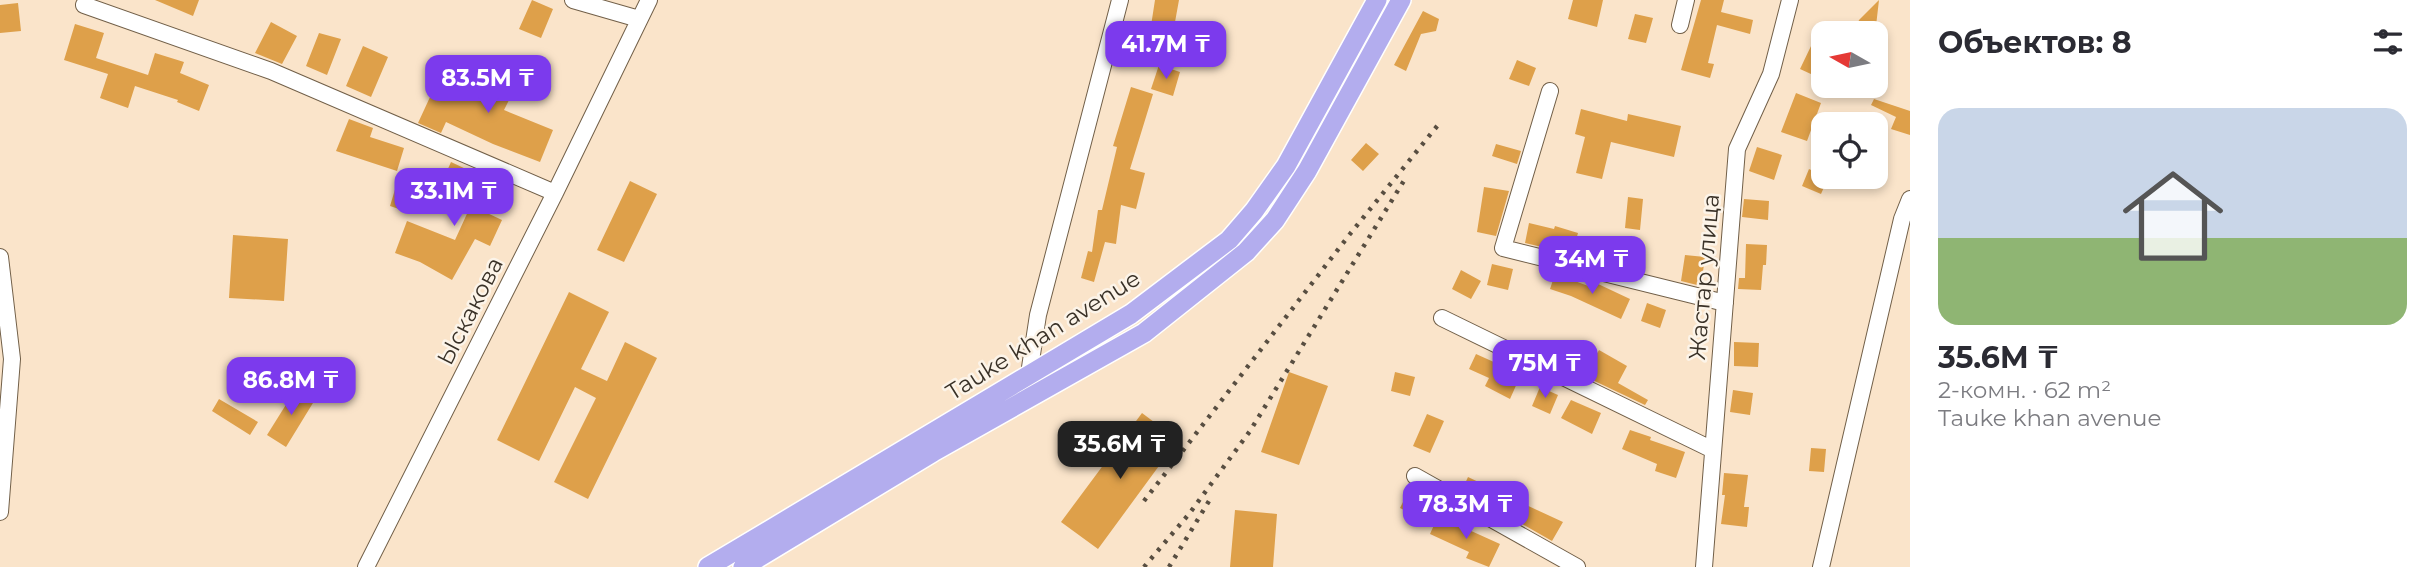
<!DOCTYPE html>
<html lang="ru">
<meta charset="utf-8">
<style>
body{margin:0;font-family:Montserrat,sans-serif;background:#f2f2f3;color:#2b2b33;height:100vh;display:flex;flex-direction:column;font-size:26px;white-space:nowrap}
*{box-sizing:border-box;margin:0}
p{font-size:23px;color:#7c7c81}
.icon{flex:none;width:38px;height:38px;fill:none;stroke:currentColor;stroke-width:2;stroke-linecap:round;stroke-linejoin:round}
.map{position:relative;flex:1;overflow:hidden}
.details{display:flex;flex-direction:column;background:#fff;width:525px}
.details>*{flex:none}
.needle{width:46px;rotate:279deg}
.fabs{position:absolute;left:1811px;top:21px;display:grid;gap:14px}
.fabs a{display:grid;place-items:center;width:77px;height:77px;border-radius:14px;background:#fff;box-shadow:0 4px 10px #0003;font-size:35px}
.price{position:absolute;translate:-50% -60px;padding:0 16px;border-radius:14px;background:#7c3aed;color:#fff;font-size:23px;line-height:46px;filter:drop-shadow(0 2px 4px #0008)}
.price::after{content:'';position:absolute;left:50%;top:42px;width:21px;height:16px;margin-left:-10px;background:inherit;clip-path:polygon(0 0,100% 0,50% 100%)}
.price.selected{background:#222;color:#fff}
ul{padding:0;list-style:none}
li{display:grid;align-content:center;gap:14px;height:371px;padding:0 28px}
li span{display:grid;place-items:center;height:217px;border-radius:21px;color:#555}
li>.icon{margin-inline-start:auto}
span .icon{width:126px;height:126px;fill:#fffc;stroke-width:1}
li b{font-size:30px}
h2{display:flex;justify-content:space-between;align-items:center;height:84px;padding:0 28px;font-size:30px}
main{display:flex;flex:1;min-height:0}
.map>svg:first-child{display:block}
</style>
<main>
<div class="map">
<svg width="1910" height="567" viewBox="0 0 1910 567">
<rect width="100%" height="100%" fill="#fae4ca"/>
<path fill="#dea04a" d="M155 0H199L193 16Z
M532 0 553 9 541 38 519 29Z
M1155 0H1179L1175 22 1170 21 1164 61 1146 58Z
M1573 0H1603L1597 27 1568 19Z
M1701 0H1724L1721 12 1753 20 1750 34 1717 25 1708 63 1714 64 1710 78 1681 70Z
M1879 0 1876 26 1873 33H1854L1859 20Z
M18 3 21 31 0 33V5Z
M1423 11 1439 19 1436 31 1421 34 1406 71 1394 65Z
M1635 14 1653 18 1646 43 1628 39Z
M271 22 297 36 282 64 255 53Z
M75 24 104 33 96 58 148 75 155 53 184 62 180 73 209 85 199 111 177 102 178 100 135 86 128 108 100 98 108 74 64 60Z
M319 33 341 39 327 75 306 66Z
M1812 44 1824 50V80L1800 69Z
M363 46 388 57 371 97 346 86Z
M1517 60 1536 68 1529 86 1509 79Z
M496 61 522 74 504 110 553 130 540 162 493 144 446 122 441 133 418 123 437 82 473 99 475 93 479 95Z
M1159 65 1180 72 1173 96 1151 89Z
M1131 87 1153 94 1130 169 1145 173 1136 209 1121 205 1116 244 1105 242 1094 282 1081 278 1088 251 1092 252 1098 210H1102L1117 147 1113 146Z
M1796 93 1821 103 1807 141 1781 132Z
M1874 99 1910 111V135L1891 129 1896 117 1871 105Z
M1581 109 1627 121 1628 114 1681 126 1674 157 1611 142 1602 179 1576 173 1585 137 1575 134Z
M349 119 373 128 370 137 404 148 397 171 336 151Z
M1366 143 1379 154 1363 171 1351 160Z
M1496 144 1521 151 1517 164 1492 156Z
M1757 147 1782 155 1774 180 1749 171Z
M451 162 498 184 485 212 502 220 490 246 475 239 452 280 420 262 395 253 407 221 455 240 476 194 443 180Z
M1809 169 1828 178 1821 194 1802 186Z
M630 181 657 194 624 262 597 250Z
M397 183 421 191 414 214 390 206Z
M1484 187 1509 191 1496 236 1477 232Z
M1628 197 1643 199 1640 230 1625 228Z
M1744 199 1769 201 1768 220 1742 217Z
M1529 223 1554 229 1555 226 1578 233 1572 254 1525 243Z
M233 235 288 239 284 301 229 298Z
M1746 244 1767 245 1766 265H1763L1761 290 1738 289 1739 278H1745Z
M1685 255 1705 257 1701 286 1681 281Z
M1492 264 1513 269 1508 290 1487 285Z
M1461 270 1481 281 1471 299 1452 289Z
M1555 274 1594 288 1596 283 1630 299 1621 319 1571 296 1550 289Z
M569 292 609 312 581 369 607 381 625 342 657 358 588 499 554 482 596 398 575 387 539 461 497 440Z
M1647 303 1666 310 1660 328 1641 321Z
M1559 342 1576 349 1569 368 1551 360Z
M1734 342 1759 343 1758 367 1734 366Z
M1599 350 1627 366 1618 383 1648 400 1645 405 1584 376Z
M1476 354 1496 363 1498 360 1522 372 1510 399 1485 386 1489 378 1469 369Z
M1289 372 1328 386 1299 465 1261 452Z
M1395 372 1415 377 1410 396 1391 391Z
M297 387 316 398 286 447 267 435Z
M1540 387 1558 395 1550 414 1532 406Z
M1733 390 1753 393 1750 415 1730 412Z
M219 399 258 422 250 435 212 411Z
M1571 400 1601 413 1592 434 1561 418Z
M1142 413 1178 440 1098 549 1061 522Z
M1427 414 1444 421 1430 453 1413 446Z
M1630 430 1651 437 1650 440 1685 452 1676 478 1655 471 1657 464 1622 449Z
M1811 448 1826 449 1824 472 1809 471Z
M1724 473 1748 475 1744 507H1749L1747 527 1721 524 1725 495H1722Z
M1468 477 1491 488 1484 503 1462 490Z
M1409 490 1423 497 1414 515 1400 508Z
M1511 498 1563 522 1552 541 1503 513Z
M1235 510 1277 514 1273 567H1230Z
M1438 516 1500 544 1489 567 1466 558 1469 552 1430 534Z"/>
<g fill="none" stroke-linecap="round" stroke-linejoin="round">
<defs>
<path id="minor" d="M573 0 639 19
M84 5 271 71 555 193
M1680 25 1686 0
M1550 91 1503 248 1725 303
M0 257 12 359 0 512
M1442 318 1713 450
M1029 374 1038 315 1120 0
M1415 476 1577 567
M366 567 555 193 649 0
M1704 567 1737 149 1771 74 1790 0
M1821 567 1902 219 1910 199"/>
<path id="major" d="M708 567 1131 314 1229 240 1254 211 1286 166 1377 0
M743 567 933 452 1144 333 1246 252 1275 220 1307 171 1401 0"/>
</defs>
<use href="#minor" stroke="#715f48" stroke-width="18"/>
<use href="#major" stroke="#fff" stroke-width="22"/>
<use href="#minor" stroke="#fff" stroke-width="16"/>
<use href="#major" stroke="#b3adee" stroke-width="19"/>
<path stroke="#584e41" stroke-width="4.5" stroke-dasharray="3.5 7" stroke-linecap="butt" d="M1144 501 1350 234 1438 125
M1144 567 1189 514 1250 431 1405 179
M1169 567 1209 501"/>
</g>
<g text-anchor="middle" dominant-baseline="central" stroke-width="5" stroke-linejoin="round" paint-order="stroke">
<g font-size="23" fill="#393127" stroke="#fcf4e9">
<text transform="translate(1704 277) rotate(-85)">Жастар улица</text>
<text transform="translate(470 311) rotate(-63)">Ыскакова</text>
<text transform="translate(1043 335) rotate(-32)">Tauke khan avenue</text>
</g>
</g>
</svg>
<div class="fabs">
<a><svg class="needle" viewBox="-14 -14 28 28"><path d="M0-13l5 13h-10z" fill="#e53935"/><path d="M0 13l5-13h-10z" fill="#7c7c81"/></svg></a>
<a><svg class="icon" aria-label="locate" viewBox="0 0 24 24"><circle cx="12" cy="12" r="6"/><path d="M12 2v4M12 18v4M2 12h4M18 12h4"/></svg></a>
</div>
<b class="price" style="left:1166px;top:81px">41.7M ₸</b>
<b class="price" style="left:488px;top:115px">83.5M ₸</b>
<b class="price" style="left:454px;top:228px">33.1M ₸</b>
<b class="price" style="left:1592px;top:296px">34M ₸</b>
<b class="price" style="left:1545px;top:400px">75M ₸</b>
<b class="price" style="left:291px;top:417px">86.8M ₸</b>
<b class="price selected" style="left:1120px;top:481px">35.6M ₸</b>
<b class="price" style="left:1466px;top:541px">78.3M ₸</b>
</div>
<section class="details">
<h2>Объектов: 8<svg class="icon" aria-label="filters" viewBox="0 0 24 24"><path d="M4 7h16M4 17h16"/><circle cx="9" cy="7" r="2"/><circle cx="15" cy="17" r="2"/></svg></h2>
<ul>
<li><span style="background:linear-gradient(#c9d6e8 60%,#8fb573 0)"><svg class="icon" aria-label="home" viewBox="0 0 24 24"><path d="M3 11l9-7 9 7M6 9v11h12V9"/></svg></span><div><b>35.6M ₸</b><p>2-комн. · 62 m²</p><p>Tauke khan avenue</p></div></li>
</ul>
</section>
</main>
